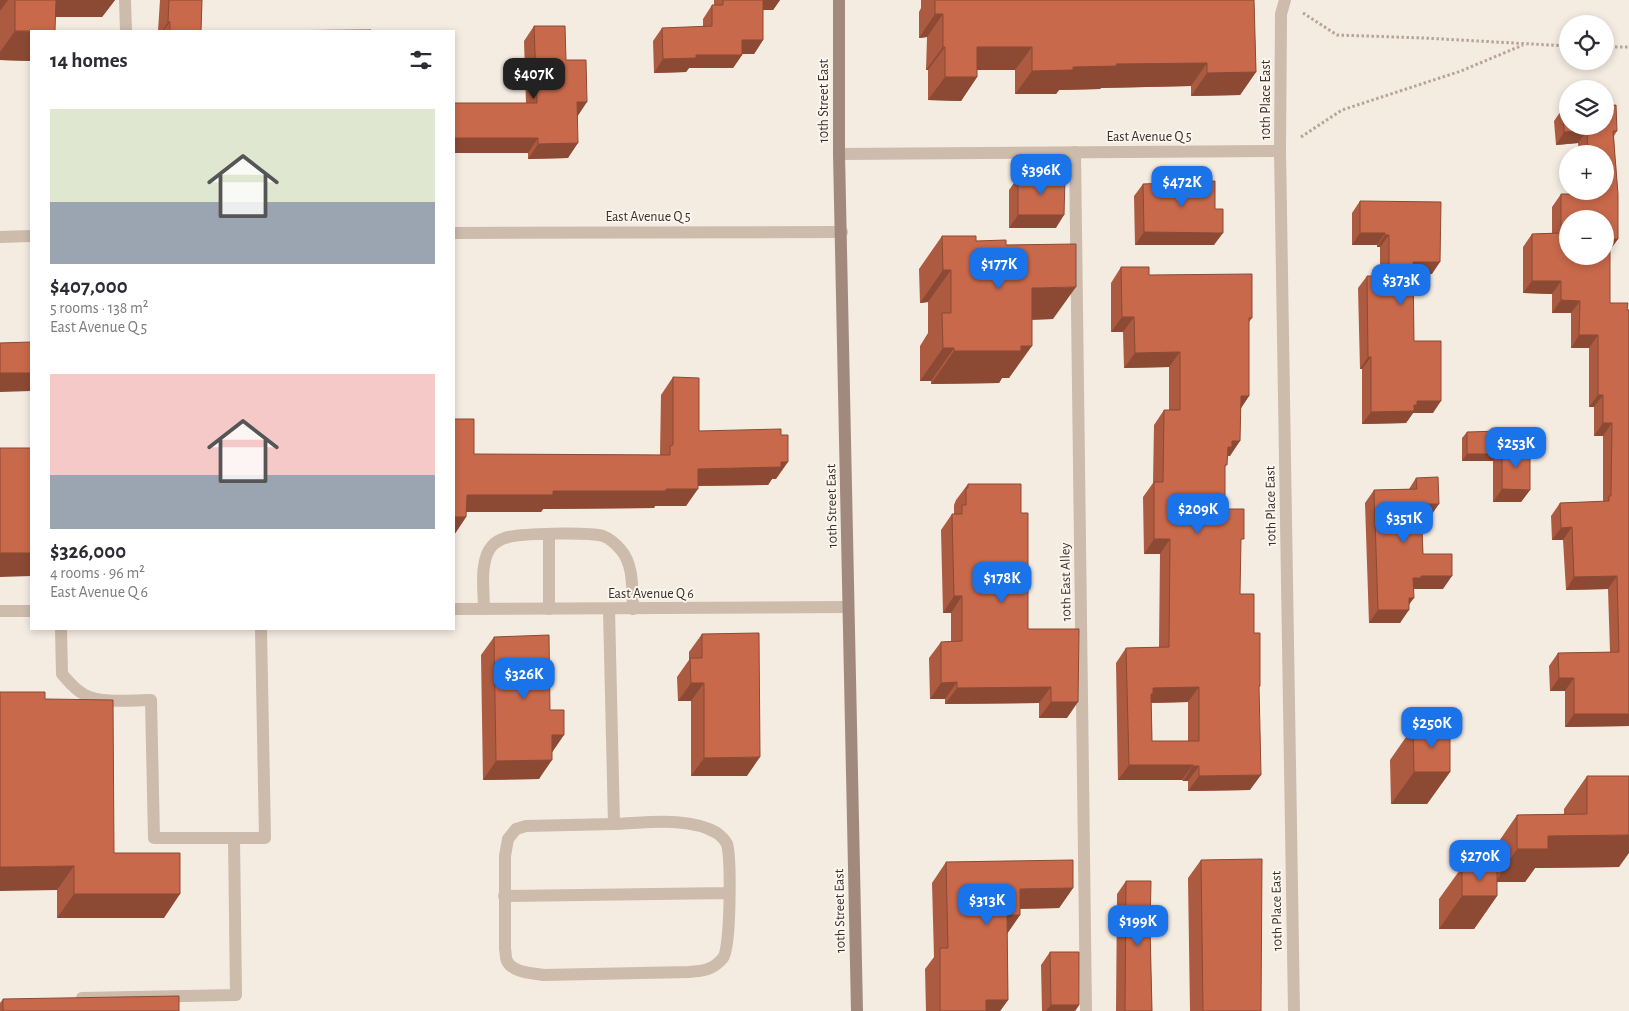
<!DOCTYPE html>
<meta charset="utf-8">
<style>
body{margin:0;font-family:"Alegreya Sans",sans-serif;background:#f2f2f3;color:#2b2b33;height:100vh;display:flex;flex-direction:column;font-size:19px;white-space:nowrap}
*{box-sizing:border-box;margin:0}
p{font-size:16px;color:#7c7c81}
.icon{flex:none;width:28px;height:28px;fill:none;stroke:currentColor;stroke-width:2;stroke-linecap:round;stroke-linejoin:round}
.map{position:relative;flex:1;overflow:hidden}
.side{position:absolute;left:30px;top:30px;width:425px;height:600px;display:flex;flex-direction:column;background:#fff;border-radius:0px;box-shadow:0 2px 8px #0003}
.side>*{flex:none}
.tools{position:absolute;left:1559px;top:15px;display:grid;gap:10px}
.tools a{display:grid;place-items:center;width:55px;height:55px;border-radius:50%;background:#fff;box-shadow:0 2px 8px #0003;font-size:25px}
.price{position:absolute;translate:-50% -42px;padding:0 11px;border-radius:10px;background:#1a73e8;color:#fff;font-size:16px;line-height:32px;filter:drop-shadow(0 1px 2px #0008)}
.price::after{content:'';position:absolute;left:50%;top:30px;width:15px;height:11px;margin-left:-8px;background:inherit;clip-path:polygon(0 0,100% 0,50% 100%)}
.price.on{background:#222;color:#fff}
ul{padding:0;list-style:none}
li{display:grid;align-content:center;gap:10px;height:265px;padding:0 20px}
li span{display:grid;place-items:center;height:155px;border-radius:0px;color:#555}
li>.icon{margin-inline-start:auto}
span .icon{width:90px;height:90px;fill:#fffc;stroke-width:1}
li b{font-size:21px}
h2{display:flex;justify-content:space-between;align-items:center;height:60px;padding:0 20px;font-size:21px}
.map>svg:first-child{display:block}
</style>
<div class="map">
<svg width="1629" height="1011" viewBox="0 0 1629 1011">
<rect width="100%" height="100%" fill="#f4ebe1"/>
<g fill="none" stroke-linecap="round" stroke-linejoin="round">
<path stroke="#b9a596" stroke-width="3" stroke-dasharray="2.5 2.5" stroke-linecap="butt" d="M1303 13 1337 35 1424 38 1568 46
M1605 47H1629
M1301 137 1342 110 1461 71 1523 45"/>
<path stroke="#cdbbac" stroke-width="12" d="M125 0 126 31
M1075 152 1086 1011
M549 535V609
M484 609C484 592 479 560 492 546 494 543 501 539 505 538 519 533 589 532 603 536 611 539 616 544 621 550 634 565 632 590 633 609
M609 609 614 824 526 826 516 829 508 839 505 856V949C506 952 505 957 507 961 513 973 532 973 543 975L689 972C703 971 713 970 723 958 731 948 731 858 727 844 725 840 721 836 717 833 689 816 645 823 614 824
M61 629 62 674C69 682 75 690 85 695 102 704 132 700 151 700L154 838H265L261 629
M504 896 729 893
M82 998 236 995 234 838"/>
<path stroke="#cdbbac" stroke-width="12" d="M1285 0 1281 14 1280 151 1294 1011
M839 154 1280 151
M454 233 842 232
M0 237 31 236
M454 609 848 607
M0 611H31"/>
<path stroke="#a18a7d" stroke-width="12" d="M839 0V154L857 1011"/>
</g>
<path fill="#ac5a40" fill-rule="evenodd" d="M0 0H115L102 17H55L31 61 0 60Z
M160 0H202L201 31H158Z
M714 0H780L773 10H763V40L754 54H742V55L733 68H689L686 72 654 73 653 41 662 28 703 27V19L712 5H714Z
M921 0H1254L1256 72 1240 95 1191 96V86L1101 88 1100 89 1059 90 1056 94H1015V70H977V77L961 101 928 100V70H926L927 37 919 38V12L921 8Z
M534 26 566 60 577 117 568 158 528 159V153H454V103H526L524 41Z
M1563 108 1617 131 1614 136 1618 239 1610 250V303L1629 310V726L1565 727V691H1550L1549 666 1558 653 1610 652 1608 589 1566 590 1563 540H1552L1551 516 1560 503 1603 502V436H1594V407H1589V348H1571V313H1552V294L1523 293V247L1532 234 1552 233V207L1561 194H1581V191H1605V154H1579L1578 143 1556 145 1554 121Z
M1018 177 1056 228H1009V190Z
M1143 184 1215 209 1214 245H1135L1134 196Z
M1360 201 1432 274H1413L1414 341 1433 413H1413L1406 423 1362 424V369H1360L1358 288 1367 276H1380V247H1377V245H1352V213Z
M942 236 1006 245 1053 319 1032 320 1009 378H1002L999 383 931 384V381H920V346L928 333V302L920 303 919 269Z
M1121 267 1149 275 1252 318 1249 322V396L1241 408 1230 456H1228L1225 468V509L1240 544V594L1254 633 1260 686 1259 687 1250 790 1188 791V781H1183L1182 780H1118L1116 663 1126 648 1159 647 1160 554H1144L1143 497 1153 483 1154 425 1164 410H1169V367L1124 368 1123 332H1111V283ZM1188 702V741H1152L1151 703Z
M673 377 699 431 776 479H772L768 485 698 486 686 506H655L654 508 543 509 541 512H466V517L454 535 474 454 660 455 661 395Z
M1467 432 1500 450 1502 449 1530 490 1521 502H1493V461H1462V438Z
M1416 478 1430 517H1421L1423 554 1443 589H1414L1409 605 1400 623H1369L1365 503 1374 490 1409 489Z
M968 484 1021 513 1028 629 1067 718H1039V703L945 704V699H930L929 658 941 642 951 641V613H943L941 530 952 514H954V505L956 500Z
M702 634 747 776H691V701H678L677 677 689 660V652Z
M494 637 550 710 552 752 539 779 483 780 481 655Z
M45 699 114 853 164 918H57V890Z
M1413 727 1450 772 1427 804H1391L1390 760Z
M1587 776 1619 867 1535 868 1525 882H1497V896L1474 929H1439V899L1462 867H1495V847L1517 815 1564 814V809Z
M1201 860 1261 1011H1190L1188 878Z
M946 862 1073 888 1059 908 1020 909V915L1007 934 1008 1000 1000 1011H926L925 969 934 957 932 883Z
M1126 881 1150 928 1152 1011H1116L1117 894Z
M1050 952 1079 1005 1075 1011H1042L1041 965Z
M3 999V1011H0V1003Z"/>
<path fill="#8c4a34" d="M0 0H8L0 11Z
M48 0H115L102 17H36Z
M761 0H780L773 10H754Z
M935 14H943L927 37 919 38Z
M168 22H170L163 31H162Z
M15 31 31 32V61L0 60V52Z
M742 40H763L754 54H733Z
M943 47H945L928 70H926Z
M977 47H1032L1015 70H961Z
M696 55H742L733 68H689L686 72 654 73 663 59Z
M1207 63 1191 86 1101 88 1100 89 1059 90 1056 94H1015L1032 71 1073 67 1116 64Z
M1256 72 1240 95 1191 96 1207 73Z
M945 77H977L961 101 928 100Z
M577 102H587L577 117Z
M1587 131 1578 143 1556 145 1564 132Z
M455 138H538L528 153H454V140Z
M578 143 568 158 528 159 538 144Z
M1018 215H1064L1056 228H1009Z
M1144 232 1223 233 1214 245H1135Z
M1360 233H1385L1377 245H1352Z
M1385 235H1389L1380 247H1377Z
M1610 239H1618L1609 251Z
M1413 262H1440L1432 274H1404Z
M943 270H951L928 302 920 303Z
M1532 281H1561L1552 294 1523 293Z
M1076 287 1053 319 1009 320 1032 288Z
M1561 300 1580 301 1571 313H1552Z
M1122 317H1134L1123 332H1111Z
M1579 335H1598L1589 348H1571Z
M1021 346H1032L1009 378H1002L999 383 931 384 954 351Z
M943 348H954L931 381H920Z
M1180 352 1169 367 1124 368 1135 353Z
M1368 357H1371L1362 369H1360Z
M0 373H31V391L0 392Z
M1598 395H1603L1594 407H1589Z
M1241 396H1249L1239 411Z
M1417 401H1441L1433 413H1413L1406 423 1362 424 1371 412Z
M1603 423H1612L1603 436H1594Z
M1232 441H1240L1230 456H1226L1217 462Z
M1467 454H1498L1493 461H1462Z
M781 462H788L776 479H772L768 485 685 486 698 469Z
M666 489H698L686 506H655L654 508 543 509 541 512H454L467 495 553 491Z
M1502 489 1530 490 1521 502H1493Z
M1421 504H1439L1430 517H1412Z
M454 517H466L454 535Z
M1572 527 1563 540H1552L1561 528Z
M1154 539H1170L1160 554H1144Z
M0 553H31V576L0 577Z
M1421 576H1452L1443 589H1414L1413 578Z
M1617 576 1608 589 1566 590 1574 577Z
M954 596H962L951 613H943Z
M1409 598H1414L1405 610H1409L1400 623H1369L1378 610Z
M1559 678H1574L1565 691H1550Z
M957 682 945 699H930L941 683Z
M691 683H704L691 701H678Z
M1051 687 1039 703 945 704 957 688Z
M1199 687 1188 702 1147 703 1153 688Z
M1051 702H1078L1067 718H1039Z
M1574 714H1629V726L1565 727Z
M552 735H564L551 754Z
M760 757 747 776H691L704 758Z
M552 760 539 779 483 780 496 761Z
M1129 765H1193L1182 780H1118Z
M1193 766H1199L1188 781H1183Z
M1414 772H1450L1427 804H1391Z
M1261 775 1250 790 1188 791 1199 776Z
M1629 835V853L1619 867 1535 868 1525 882H1495L1517 849 1548 836Z
M74 866 57 890 0 891V867Z
M1073 888 1059 908 1005 909 1020 889Z
M74 894H180L164 918H57Z
M1462 896H1497L1474 929H1439Z
M1007 915H1020L1006 935Z
M986 1000H1008L1000 1011H978Z
M1051 1005H1079L1075 1011H1046Z"/>
<path fill="#c8694b" stroke="#8c4a34" fill-rule="evenodd" d="M15 0H56L55 31H15Z
M169 0H202L201 31H170V22H168Z
M723 0H763V40H742V55H696V58L663 59 662 28 712 26V5H723Z
M935 0H1254L1256 72 1207 73V63L1116 64 1117 66 1073 67V70L1032 71V47H977V77H945V47H943V14H935Z
M534 26H565L566 60H586L587 102H577L578 143 538 144V138H455V146H454V96V103H537Z
M371 30V31H243Z
M1616 105 1617 131H1613L1618 194V239H1610V303H1628L1627 310H1629V714H1574V678H1559L1558 653 1619 652 1617 576 1574 577 1572 527 1561 528 1560 503 1609 501V496H1611L1612 423H1603V395H1598V335H1579L1580 301 1561 300V281H1532V234L1561 233V194H1591V191H1605V154H1588L1587 131 1564 132 1563 108H1568V126H1605V106ZM1568 219H1605V256H1568Z
M1018 177 1065 178 1064 215H1018Z
M1215 181V209H1223V233L1144 232 1143 184Z
M1360 201 1441 202 1440 262H1413L1414 341H1441V401H1417V405H1414V411L1371 412V357H1368L1367 276H1389V235H1385V233H1360Z
M942 236H976V241L1006 240V245L1076 244V287L1032 288V346H1021V351H954V348H943L942 313H951V270H943Z
M1121 267H1149V275L1252 274V318H1249V396H1241L1240 441H1232V447H1228L1227 465H1225V509H1244V539H1241L1240 594H1254V633H1260V686H1259L1261 775 1199 776V766H1193V765H1129L1126 648 1169 647 1170 539H1154V482H1163L1164 410H1180V352L1135 353 1134 317H1122ZM1199 687V741H1152L1151 694H1153V688Z
M31 342V373H0V343Z
M673 377 699 378V431L781 429V435H788V462H781V467L698 469V489H666V491H553V495H467L466 517H454V419H474V454L670 455V446L673 445Z
M1500 431V450L1498 454H1467V432Z
M1530 447V490L1502 489V449Z
M0 448H31V553H0Z
M1438 477 1439 504H1421L1423 554H1452V576H1421V578H1413L1414 598H1409V610H1378L1374 490 1417 489 1416 478Z
M968 484H1021V513H1028V629H1079L1078 702H1051V687L957 688V682L941 683V642L962 641V596H954L952 514H962V505H966V488H968Z
M759 633 760 757 704 758V683H691L690 658H702V634Z
M549 635 550 710H564V735H552V760L496 761 494 637Z
M0 692H45V699L113 700 114 853H180V894H74V866L0 867Z
M1413 727H1450V772H1414Z
M1587 776H1629V835L1548 836V849H1517V815L1587 814Z
M1262 859 1261 1011H1203L1201 860Z
M1073 860V888L1020 889V915H1007L1008 1000H986V1011H940V948H948L946 862Z
M1462 867H1497V896H1462Z
M1126 881H1151L1150 928 1152 1011H1125Z
M1050 952H1079V1005H1051Z
M179 996V1011H3V999Z"/>
<g text-anchor="middle" dominant-baseline="central" stroke-width="4" stroke-linejoin="round" paint-order="stroke">
<g font-size="14" fill="#3b302b" stroke="#fbf5ee">
<text transform="translate(1266 100) rotate(-90)">10th Place East</text>
<text transform="translate(824 101) rotate(-90)">10th Street East</text>
<text x="1149" y="137">East Avenue Q 5</text>
<text x="648" y="217">East Avenue Q 5</text>
<text transform="translate(832 506) rotate(-91)">10th Street East</text>
<text transform="translate(1271 506) rotate(-91)">10th Place East</text>
<text transform="translate(1066 582) rotate(-91)">10th East Alley</text>
<text x="651" y="594">East Avenue Q 6</text>
<text transform="translate(840 911) rotate(-91)">10th Street East</text>
<text transform="translate(1277 911) rotate(-91)">10th Place East</text>
</g>
</g>
</svg>
<div class="tools">
<a><svg class="icon" aria-label="locate" viewBox="0 0 24 24"><circle cx="12" cy="12" r="6"/><path d="M12 2v4M12 18v4M2 12h4M18 12h4"/></svg></a>
<a><svg class="icon" aria-label="layers" viewBox="0 0 24 24"><path d="M12 4l9 5-9 5-9-5zM3 14l9 5 9-5"/></svg></a>
<a>+</a>
<a>−</a>
</div>
<b class="price on" style="left:534px;top:100px">$407K</b>
<b class="price" style="left:1041px;top:196px">$396K</b>
<b class="price" style="left:1182px;top:208px">$472K</b>
<b class="price" style="left:999px;top:290px">$177K</b>
<b class="price" style="left:1401px;top:306px">$373K</b>
<b class="price" style="left:1516px;top:469px">$253K</b>
<b class="price" style="left:1198px;top:535px">$209K</b>
<b class="price" style="left:1404px;top:544px">$351K</b>
<b class="price" style="left:1002px;top:604px">$178K</b>
<b class="price" style="left:524px;top:700px">$326K</b>
<b class="price" style="left:1432px;top:749px">$250K</b>
<b class="price" style="left:1480px;top:882px">$270K</b>
<b class="price" style="left:987px;top:926px">$313K</b>
<b class="price" style="left:1138px;top:947px">$199K</b>
<section class="side">
<h2>14 homes<svg class="icon" aria-label="filters" viewBox="0 0 24 24"><path d="M4 7h16M4 17h16"/><circle cx="9" cy="7" r="2"/><circle cx="15" cy="17" r="2"/></svg></h2>
<ul>
<li><span style="background:linear-gradient(#dfe7d0 60%,#9aa5b1 0)"><svg class="icon" aria-label="home" viewBox="0 0 24 24"><path d="M3 11l9-7 9 7M6 9v11h12V9"/></svg></span><div><b>$407,000</b><p>5 rooms · 138 m²</p><p>East Avenue Q 5</p></div></li>
<li><span style="background:linear-gradient(#f6c9c9 65%,#9aa5b1 0)"><svg class="icon" aria-label="home" viewBox="0 0 24 24"><path d="M3 11l9-7 9 7M6 9v11h12V9"/></svg></span><div><b>$326,000</b><p>4 rooms · 96 m²</p><p>East Avenue Q 6</p></div></li>
</ul>
</section>
</div>
